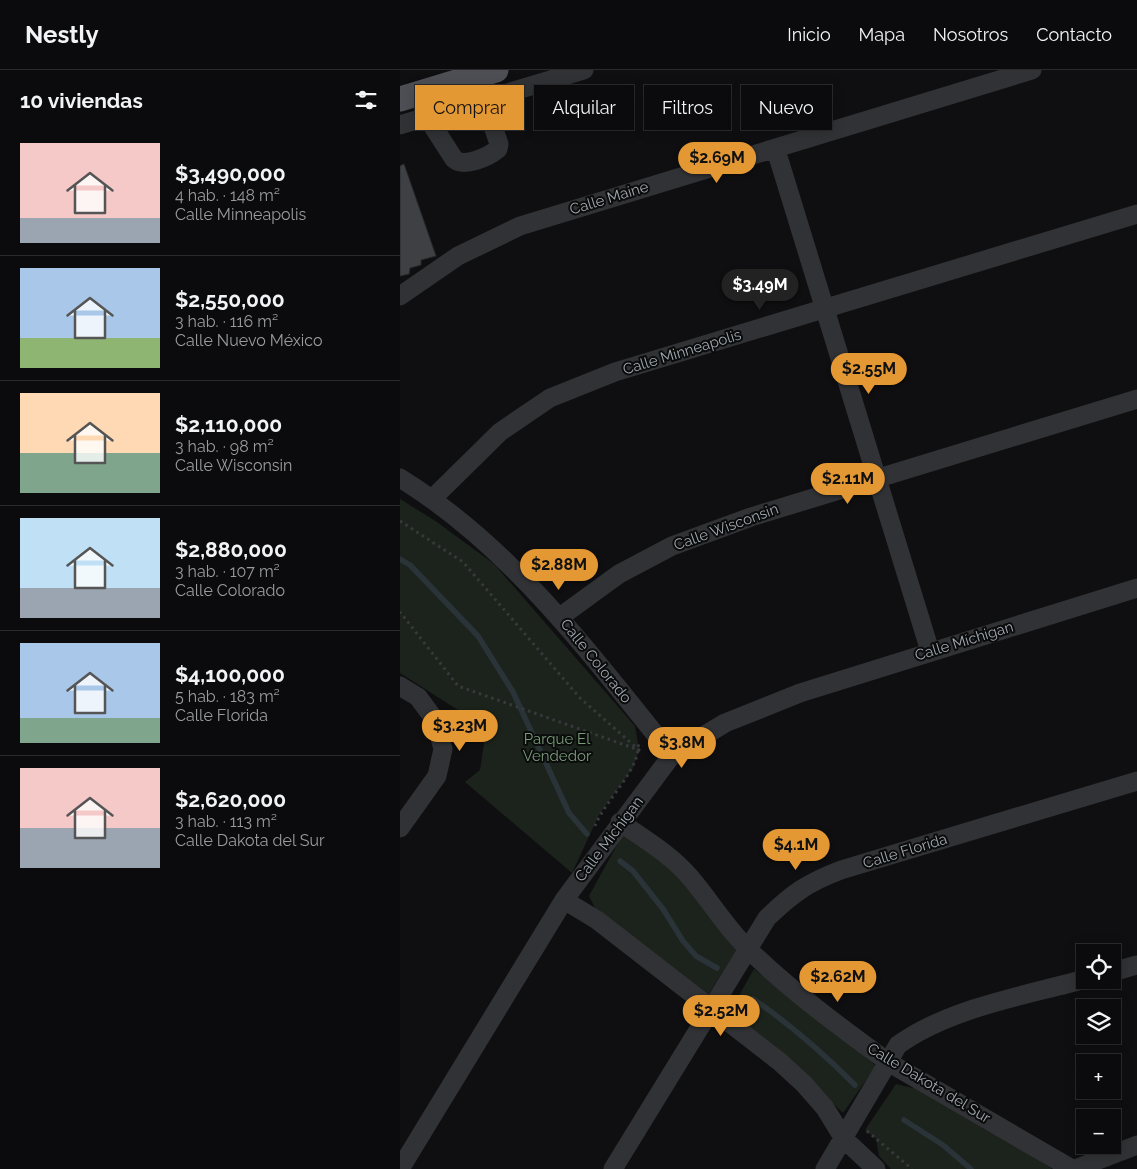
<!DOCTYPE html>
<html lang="es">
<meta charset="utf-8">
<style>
body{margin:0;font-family:Raleway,sans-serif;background:#141416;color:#f1f3f6;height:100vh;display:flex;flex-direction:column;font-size:19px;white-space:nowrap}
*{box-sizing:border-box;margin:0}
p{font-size:16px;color:#9a9b9d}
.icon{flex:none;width:28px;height:28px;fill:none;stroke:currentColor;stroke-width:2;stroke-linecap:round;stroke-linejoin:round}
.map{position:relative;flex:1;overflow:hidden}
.details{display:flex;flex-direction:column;background:#0b0b0d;width:400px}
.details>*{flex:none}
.guide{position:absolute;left:15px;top:15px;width:475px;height:45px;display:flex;gap:10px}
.controls{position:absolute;left:676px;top:874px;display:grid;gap:10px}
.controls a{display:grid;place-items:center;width:45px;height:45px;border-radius:0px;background:#0b0b0d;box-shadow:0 2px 12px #0003,0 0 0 1px #2b2b2e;font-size:25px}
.price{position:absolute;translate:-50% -42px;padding:0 11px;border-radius:18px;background:#e49834;color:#111;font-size:16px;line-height:32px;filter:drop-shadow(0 1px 2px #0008)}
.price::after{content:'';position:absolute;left:50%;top:30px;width:15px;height:11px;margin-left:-8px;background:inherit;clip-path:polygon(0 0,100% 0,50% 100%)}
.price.selected{background:#222;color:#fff}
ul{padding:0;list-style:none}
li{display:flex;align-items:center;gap:15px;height:125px;padding:0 20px}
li+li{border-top:1px solid #2b2b2e}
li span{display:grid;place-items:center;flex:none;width:140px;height:100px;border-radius:0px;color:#555}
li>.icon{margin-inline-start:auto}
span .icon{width:60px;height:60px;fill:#fffc;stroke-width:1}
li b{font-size:21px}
h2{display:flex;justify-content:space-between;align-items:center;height:60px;padding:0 20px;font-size:21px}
.tag{padding:0 18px;border-radius:0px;background:#0b0b0d;box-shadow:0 2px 12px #0003,0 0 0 1px #2b2b2e;font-size:18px;line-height:45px}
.tag.selected{background:#e49834;color:#111}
header{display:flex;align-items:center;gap:30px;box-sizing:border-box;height:70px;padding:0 25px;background:#0b0b0d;border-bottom:1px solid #2b2b2e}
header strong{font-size:24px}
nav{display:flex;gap:28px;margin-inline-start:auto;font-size:18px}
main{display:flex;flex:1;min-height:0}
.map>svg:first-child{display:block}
</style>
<header>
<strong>Nestly</strong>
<nav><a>Inicio</a><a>Mapa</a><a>Nosotros</a><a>Contacto</a></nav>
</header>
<main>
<section class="details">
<h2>10 viviendas<svg class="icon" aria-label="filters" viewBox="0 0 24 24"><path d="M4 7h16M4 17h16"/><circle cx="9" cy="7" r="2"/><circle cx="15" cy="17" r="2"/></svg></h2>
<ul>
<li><span style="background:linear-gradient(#f6c9c9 75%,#9aa5b1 0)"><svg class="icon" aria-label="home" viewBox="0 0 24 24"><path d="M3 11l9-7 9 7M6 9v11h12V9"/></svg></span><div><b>$3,490,000</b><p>4 hab. · 148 m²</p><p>Calle Minneapolis</p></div></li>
<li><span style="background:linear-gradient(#a9c7e8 70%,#8fb573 0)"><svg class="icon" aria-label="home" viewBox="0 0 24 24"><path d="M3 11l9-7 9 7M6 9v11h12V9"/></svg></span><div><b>$2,550,000</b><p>3 hab. · 116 m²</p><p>Calle Nuevo México</p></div></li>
<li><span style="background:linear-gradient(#ffd9b3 60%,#7fa58c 0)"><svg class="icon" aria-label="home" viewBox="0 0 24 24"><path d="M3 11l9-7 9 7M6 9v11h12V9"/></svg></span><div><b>$2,110,000</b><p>3 hab. · 98 m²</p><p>Calle Wisconsin</p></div></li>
<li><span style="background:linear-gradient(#bfe0f5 70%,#9aa5b1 0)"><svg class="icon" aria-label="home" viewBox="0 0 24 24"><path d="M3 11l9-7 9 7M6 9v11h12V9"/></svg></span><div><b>$2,880,000</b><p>3 hab. · 107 m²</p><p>Calle Colorado</p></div></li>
<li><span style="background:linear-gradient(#a9c7e8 75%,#7fa58c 0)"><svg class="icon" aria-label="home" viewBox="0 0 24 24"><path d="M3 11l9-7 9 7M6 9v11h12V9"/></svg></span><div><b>$4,100,000</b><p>5 hab. · 183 m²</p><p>Calle Florida</p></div></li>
<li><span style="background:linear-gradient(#f6c9c9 60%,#9aa5b1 0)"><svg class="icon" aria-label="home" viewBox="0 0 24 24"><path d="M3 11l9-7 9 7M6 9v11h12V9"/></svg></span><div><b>$2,620,000</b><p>3 hab. · 113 m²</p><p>Calle Dakota del Sur</p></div></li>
</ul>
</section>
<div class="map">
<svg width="737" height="1099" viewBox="0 0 737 1099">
<rect width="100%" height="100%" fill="#0f0f11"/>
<path fill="#1c231c" d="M0 429 37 452 94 494 235 656 239 680 233 698 199 745 172 803 65 712 80 700 84 674 72 649 0 603Z
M223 764 260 787 312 842 324 866 336 881 308 925 199 846 189 826Z
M354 899 363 906H373L476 996 443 1043 379 982 329 943Z
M496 1014 513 1018 519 1016 652 1099H491L479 1086 476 1069 465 1060Z"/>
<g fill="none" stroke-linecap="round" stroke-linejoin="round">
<path stroke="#2a3338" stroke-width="5.5" d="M0 489 10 495 78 566 113 622 169 743 187 764
M220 791 233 801 263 839 283 871 296 886 317 898
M353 929C390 954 423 983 455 1015
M504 1050 543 1075 571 1099"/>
</g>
<path fill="#3e4044" stroke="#292a2c" d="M4 94 36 186 21 190V195L10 198 9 204 0 206V96Z"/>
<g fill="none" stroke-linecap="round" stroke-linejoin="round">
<path stroke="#37393c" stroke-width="3" stroke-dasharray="2.5 4" stroke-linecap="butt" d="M0 451 63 492 180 628 239 680 58 616 0 542
M195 756C205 730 242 698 238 672
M467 1061 512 1099"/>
<path stroke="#313235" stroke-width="19" d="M27 47 54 89C64 98 88 87 98 79L99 74 84 30
M0 55 184 0
M376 80 530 581
M0 226 58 186 120 156 632 0
M0 408C112 477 190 584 272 685
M33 428 100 362 150 328 215 302 737 144
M160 547 219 504 272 476 351 447 737 329
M0 616 18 627 35 650 43 679 37 706 0 758
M220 752C244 769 270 784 289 806 310 830 326 858 349 880 391 921 440 957 488 992L672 1099
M164 830 197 850 380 992 404 1014 425 1038 444 1069 476 1099
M712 902 737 895
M0 1099 164 830 272 685 325 653 400 623 737 518
M213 1099 367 848C393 823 407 813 441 800L737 711
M425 1099 498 975C549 938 624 926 685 909
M675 1099 737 1075"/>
<path stroke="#4d4f54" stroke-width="25" d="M0 29 96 0"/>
</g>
<g text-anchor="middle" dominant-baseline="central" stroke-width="4" stroke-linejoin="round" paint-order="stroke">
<g font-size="15" fill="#a1a7b1" stroke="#0a0b0b">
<text transform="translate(209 128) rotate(-17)">Calle Maine</text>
<text transform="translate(282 282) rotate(-17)">Calle Minneapolis</text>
<text transform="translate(326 457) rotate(-20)">Calle Wisconsin</text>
<text transform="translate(564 571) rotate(-17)">Calle Míchigan</text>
<text transform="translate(196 591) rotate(51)">Calle Colorado</text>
<text transform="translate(209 769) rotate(-53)">Calle Míchigan</text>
<text transform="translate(505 781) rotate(-17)">Calle Florida</text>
<text transform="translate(529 1013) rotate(31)">Calle Dakota del Sur</text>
</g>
<g font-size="15" fill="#7a9b79" stroke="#0a0b0b">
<text x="157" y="669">Parque El<tspan x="157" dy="17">Vendedor</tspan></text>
</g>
</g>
</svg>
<div class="controls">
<a><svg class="icon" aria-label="locate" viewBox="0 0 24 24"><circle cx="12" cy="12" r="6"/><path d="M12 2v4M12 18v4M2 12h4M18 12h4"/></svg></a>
<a><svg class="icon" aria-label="layers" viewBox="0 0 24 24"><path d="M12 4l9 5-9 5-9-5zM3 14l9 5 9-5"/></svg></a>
<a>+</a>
<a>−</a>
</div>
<b class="price" style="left:317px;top:114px">$2.69M</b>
<b class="price selected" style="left:360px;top:241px">$3.49M</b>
<b class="price" style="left:469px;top:325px">$2.55M</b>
<b class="price" style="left:448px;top:435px">$2.11M</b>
<b class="price" style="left:159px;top:521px">$2.88M</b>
<b class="price" style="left:60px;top:682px">$3.23M</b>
<b class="price" style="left:282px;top:699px">$3.8M</b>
<b class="price" style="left:396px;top:801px">$4.1M</b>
<b class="price" style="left:438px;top:933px">$2.62M</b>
<b class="price" style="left:321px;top:967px">$2.52M</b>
<div class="guide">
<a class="tag selected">Comprar</a>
<a class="tag">Alquilar</a>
<a class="tag">Filtros</a>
<a class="tag">Nuevo</a>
</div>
</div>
</main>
